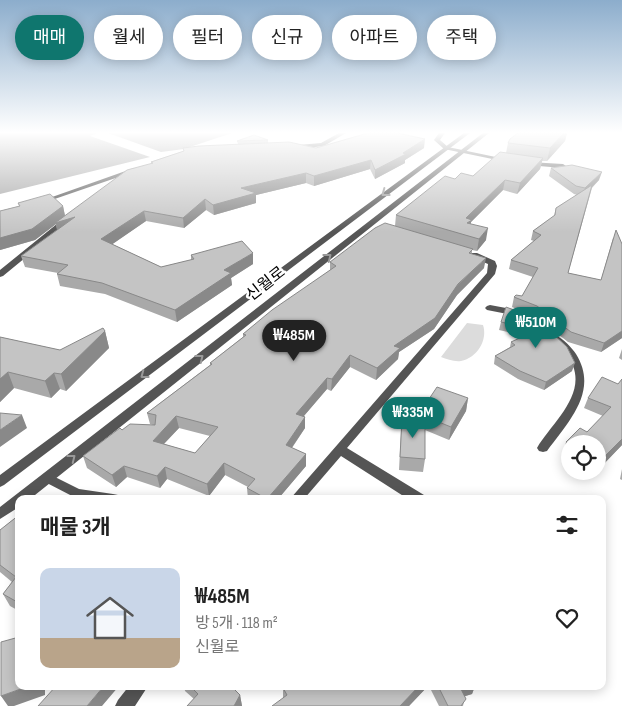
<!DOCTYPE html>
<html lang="ko">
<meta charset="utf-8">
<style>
body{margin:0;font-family:"Sofia Sans Condensed","Noto Sans KR",sans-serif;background:#f2f2f2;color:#222;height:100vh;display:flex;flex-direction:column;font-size:19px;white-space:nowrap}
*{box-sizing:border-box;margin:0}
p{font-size:16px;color:#767676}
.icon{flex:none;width:28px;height:28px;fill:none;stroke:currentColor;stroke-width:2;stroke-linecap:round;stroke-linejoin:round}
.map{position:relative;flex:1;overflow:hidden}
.side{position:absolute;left:15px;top:495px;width:591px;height:195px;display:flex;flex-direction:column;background:#fff;border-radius:10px;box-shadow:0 2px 12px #0003}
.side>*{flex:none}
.hud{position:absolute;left:15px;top:15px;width:592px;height:45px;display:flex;gap:10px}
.controls{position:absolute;left:561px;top:435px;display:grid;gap:10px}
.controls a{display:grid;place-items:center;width:45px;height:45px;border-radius:50%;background:#fff;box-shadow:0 2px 12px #0003;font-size:25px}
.price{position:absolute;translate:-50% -42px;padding:0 11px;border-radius:18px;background:#0f766e;color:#fff;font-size:16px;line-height:32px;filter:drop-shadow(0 1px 2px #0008)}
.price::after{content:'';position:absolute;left:50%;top:30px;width:15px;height:11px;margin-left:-8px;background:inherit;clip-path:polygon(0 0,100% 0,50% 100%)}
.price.on{background:#222;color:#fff}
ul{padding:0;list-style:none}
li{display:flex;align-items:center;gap:15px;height:125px;padding:0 25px}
li span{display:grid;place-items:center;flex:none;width:140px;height:100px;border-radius:10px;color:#555}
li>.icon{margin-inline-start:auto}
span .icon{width:60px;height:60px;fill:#fffc;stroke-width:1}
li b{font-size:21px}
h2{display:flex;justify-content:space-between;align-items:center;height:60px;padding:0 25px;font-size:21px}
.chip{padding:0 18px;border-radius:22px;background:#fff;box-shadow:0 2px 12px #0003;font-size:18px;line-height:45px}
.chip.on{background:#0f766e;color:#fff}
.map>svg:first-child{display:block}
</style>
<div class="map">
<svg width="622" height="706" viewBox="0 0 622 706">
<rect width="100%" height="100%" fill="#fff"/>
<path fill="#dcdcdc" d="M467 323 483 325C488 340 477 358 461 361 454 362 447 359 441 357Z"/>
<path fill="#a3a3a3" d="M0 133H97L90 136 150 157 0 194Z
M108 133H232L184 149 161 152Z"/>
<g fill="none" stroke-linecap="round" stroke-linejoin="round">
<path fill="#555" fill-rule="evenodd" d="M339 133H346L324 146 298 149 295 147 298 145 321 143Z
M439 133H445L440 140 448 147 510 160 507 162 444 149 434 140Z
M529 162 563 164 566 166 563 168 527 165 526 164Z
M134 168 136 169V171L43 203 38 202Z
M63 219 70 221 3 276 0 277V270Z
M471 253H477L495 261 497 266 495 274 347 448 424 495 425 499H408L341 456 304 499H290L487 273 488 264 471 257Z
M490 305 517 310 522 313 517 316 487 310 485 308 487 306Z
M556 336C563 338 572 348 576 354 599 391 569 421 547 451L543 452 539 451 537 448C551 424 585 397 573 366 568 355 558 348 551 339Z
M47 473 79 489 113 494 118 495 119 499H78L74 497 43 481 41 478 43 475Z
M129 686H148L135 706H115L118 700Z"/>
<path fill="#555" fill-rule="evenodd" d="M464 133H470L4 485 0 487V475Z
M483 133H489L30 499H19V507L0 519V507Z"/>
</g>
<path fill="#a9a9a9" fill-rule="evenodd" d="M368 133H404L403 134 424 148 405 160V163L375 179 370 169 314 186 306 183 256 195V203L214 215 206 210 184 228 146 221 112 244 161 267 191 260V255L253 264 231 278 232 285 177 322 105 294 60 286 57 274 58 273 25 267 21 256 57 230 56 224 35 240 0 250V211L19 206 18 203 63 206 65 216 151 164V162L184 151 183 148 238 144 237 141 268 140V143L316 148Z
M518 133H567L565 141 547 161H542L540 169 517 194 503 190 471 222V224L486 240 477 251 472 250V254L484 268 457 295 434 329 399 352 398 359 376 380 350 367 331 391 327 389 304 416 305 417V428L292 448 306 454V466L278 499H248L247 488 248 487 225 475 209 496 167 479 160 488 127 477 116 487 87 468 83 456 122 430 153 425 150 424 147 413 210 365V363L243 337V334L330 270V262L395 226 396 215 455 179 473 176 506 153 508 143ZM179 428 210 436 195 453 164 444Z
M551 168 599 180 592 188 568 273 601 280 613 238 622 244V338L601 352 568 342 535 316 512 307 514 297 522 296 533 277 509 269 511 260 534 241 531 240 533 231 554 216 556 208 577 195 574 194 549 176Z
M527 315 572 371 544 390 518 379 494 364 495 356 510 347 511 342 526 336 499 330 501 322Z
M105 331 109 348 66 391 60 389 51 398 14 388 0 402V337L60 350Z
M622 349V360L619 358Z
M622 379V445L598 470V444H570V456L563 452 566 442 587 432 603 416 584 408 588 398 618 384Z
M468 398 466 411 449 440 425 430V459L423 472 399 470 401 431 402 418 418 419 419 414Z
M622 469V480L620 479Z
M19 515V611L10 606 3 594 12 582 0 572V530Z
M184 686H231L240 695 242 706H187L194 699 185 691Z
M285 686H428L409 706 283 698V688Z
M429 686H475L472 694 465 696 463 706H439Z"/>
<path fill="#898989" d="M564 133H567L565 141 547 161 550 148Z
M425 139 424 148 405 160V163L375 179V170Z
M543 158 540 169 517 194 520 183Z
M371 160 370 169 314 186V176Z
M602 172 599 180 583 196 585 188Z
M306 173V183L256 195V203L214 215 213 205 241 188Z
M505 180 503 190 471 222 470 231 466 218Z
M205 199 206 210 184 228 183 218Z
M63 206 65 216 75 217 58 233 56 224 35 240 0 250V238Z
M144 211 146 221 104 250 101 239Z
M488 228 486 240 477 251 479 239Z
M253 253V264L231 278 232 285 177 322 175 310 224 270Z
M486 258 484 268 457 295 434 329 399 352 398 359 376 380 377 368 394 346Z
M105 331 109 348 66 391 61 374Z
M622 331V338L601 352 604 343Z
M350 355V367L331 391 332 379Z
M575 363 572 371 544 390 546 382Z
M8 372 14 388 0 402V379Z
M54 373 60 389 51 398 45 381Z
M327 378V389L296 425V414Z
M468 398 466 411 449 440 451 427Z
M22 415 27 428 0 447V430Z
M176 416 179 428 156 452 153 441Z
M305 417V428L286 456V445Z
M622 439V445L598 470 602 459Z
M306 454V466L278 499H267Z
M224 463 225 475 209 496 207 484Z
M124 466 127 477 116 487 112 475Z
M165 467 167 479 160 488 157 476Z
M29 686H45V695L14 706H8L1 696Z
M104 686H119L102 706H87Z
M419 686H428L409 706H400Z
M462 686H475L472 694 456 699 460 687Z
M240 695 242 706H234Z"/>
<path fill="#c4c4c4" stroke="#898989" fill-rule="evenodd" d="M368 133H397L425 139 403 153 406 154 375 170 371 160 314 176 306 173 241 188 256 193 213 205 205 199 183 218 144 211 101 239 161 267 194 259 191 255 242 241 253 253 224 270 231 273 175 310 102 283 57 274 68 265 21 256 75 217 55 223 127 170 153 163 151 162 184 151 183 148 199 146 289 142 316 148Z
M518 133H564L550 148 508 143 510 139Z
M254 135 268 140 237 141Z
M500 152 543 158 520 183 505 180 466 218 472 220 467 223 488 228 479 239 396 215 445 176 455 179 461 173 473 176Z
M572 165 602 172 585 188 576 186 551 168Z
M592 185 568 273 601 280 616 230 622 244V331L604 343 571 332 537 306 514 297 516 295 522 296 538 268 511 260 541 235 533 231 555 215 556 208Z
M50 194 63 206 32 229 0 238V211L20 206 18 203Z
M385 223 473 249 469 253 486 258 458 284 435 318 394 346 400 348 377 368 350 355 332 379 327 378 296 414 305 417 286 445 306 454 267 499 247 488 255 479 224 463 207 484 165 467 157 476 124 466 112 475 83 456 120 428 122 430 130 424 155 425 156 415 147 413 212 364 210 363 246 335 243 334 272 310 336 266 330 262 375 228ZM176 416 218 427 195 453 153 441Z
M506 307 527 315 548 329 567 347 575 363 546 382 520 371 495 356 515 345 511 342 537 330 501 322Z
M103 328 105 331 61 374 54 373 45 381 8 372 0 379V337L60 350Z
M602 377 618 384 622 379V439L602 459 598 457V444H570L566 442 580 428 587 432 611 407 588 398Z
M437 387 468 398 451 427 419 414Z
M0 413 22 415 0 430Z
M402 418 425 420V459L400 457Z
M50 496 53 499H46Z
M19 515V603L3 594 16 577 0 565V530Z
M19 637V686H29L1 696V642Z
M56 686H104L87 706H38Z
M190 686H231L240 695 234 706H187L198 694Z
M285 686H419L400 706H272L287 695 283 688Z
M438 686H462L460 687 466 699 461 706H448Z"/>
<defs><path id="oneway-chevron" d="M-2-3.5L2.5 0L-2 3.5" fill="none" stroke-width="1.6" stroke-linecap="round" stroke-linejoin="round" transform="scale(1.25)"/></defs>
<g stroke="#999">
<use href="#oneway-chevron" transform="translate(385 193) rotate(143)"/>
<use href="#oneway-chevron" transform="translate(328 257) rotate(-38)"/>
<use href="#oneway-chevron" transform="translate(200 358) rotate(-38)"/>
<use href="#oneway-chevron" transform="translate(144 375) rotate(143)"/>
<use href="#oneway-chevron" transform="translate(72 458) rotate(-38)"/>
</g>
<linearGradient id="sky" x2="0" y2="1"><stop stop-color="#8cadcc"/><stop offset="0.57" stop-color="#fff"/><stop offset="1" stop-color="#fff" stop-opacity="0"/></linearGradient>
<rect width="622" height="232" fill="url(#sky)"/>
<g text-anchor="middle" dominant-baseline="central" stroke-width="5" stroke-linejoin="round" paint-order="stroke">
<g font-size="16" fill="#000" stroke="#fff">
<text transform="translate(266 284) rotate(-38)">신월로</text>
</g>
</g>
</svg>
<div class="controls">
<a><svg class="icon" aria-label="locate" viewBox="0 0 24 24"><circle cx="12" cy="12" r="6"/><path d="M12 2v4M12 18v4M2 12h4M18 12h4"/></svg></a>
</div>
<b class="price" style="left:536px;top:349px">₩510M</b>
<b class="price on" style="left:294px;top:362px">₩485M</b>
<b class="price" style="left:413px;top:439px">₩335M</b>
<div class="hud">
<a class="chip on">매매</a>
<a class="chip">월세</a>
<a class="chip">필터</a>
<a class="chip">신규</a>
<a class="chip">아파트</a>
<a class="chip">주택</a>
</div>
<section class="side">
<h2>매물 3개<svg class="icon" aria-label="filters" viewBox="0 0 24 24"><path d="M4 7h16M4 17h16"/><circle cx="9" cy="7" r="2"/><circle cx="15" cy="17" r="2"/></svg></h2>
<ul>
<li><span style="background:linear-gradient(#c9d6e8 70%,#b9a48a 0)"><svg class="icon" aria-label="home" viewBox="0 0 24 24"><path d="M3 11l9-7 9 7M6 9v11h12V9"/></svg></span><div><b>₩485M</b><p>방 5개 · 118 m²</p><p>신월로</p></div><svg class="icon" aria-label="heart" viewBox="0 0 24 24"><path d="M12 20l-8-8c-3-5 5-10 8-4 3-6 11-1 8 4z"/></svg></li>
</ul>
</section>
</div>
